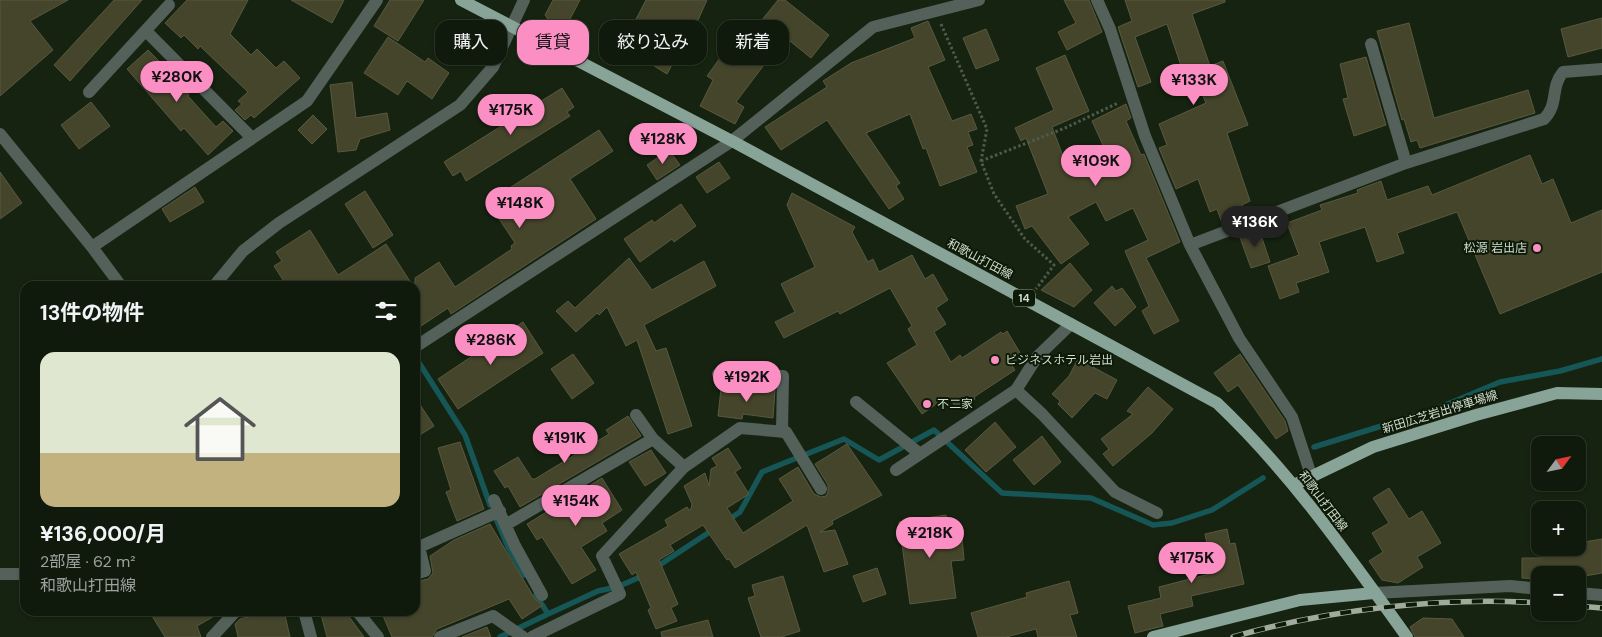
<!DOCTYPE html>
<html lang="ja">
<meta charset="utf-8">
<style>
body{margin:0;font-family:"DM Sans","Noto Sans JP",sans-serif;background:#1e271a;color:#f1f3f6;height:100vh;display:flex;flex-direction:column;font-size:19px;white-space:nowrap}
*{box-sizing:border-box;margin:0}
p{font-size:16px;color:#9ca19d}
.icon{flex:none;width:28px;height:28px;fill:none;stroke:currentColor;stroke-width:2;stroke-linecap:round;stroke-linejoin:round}
.map{position:relative;flex:1;overflow:hidden}
.drawer{position:absolute;left:20px;top:281px;width:400px;height:335px;display:flex;flex-direction:column;background:#101a0c;border-radius:15px;box-shadow:0 1px 4px #0004,0 0 0 1px #30382d}
.drawer>*{flex:none}
.guide{position:absolute;left:435px;top:20px;width:475px;height:45px;display:flex;gap:10px}
.needle{width:32px;rotate:57deg}
.fabs{position:absolute;left:1531px;top:436px;display:grid;gap:10px}
.fabs a{display:grid;place-items:center;width:55px;height:55px;border-radius:10px;background:#101a0c;box-shadow:0 1px 4px #0004,0 0 0 1px #30382d;font-size:25px}
.price{position:absolute;translate:-50% -42px;padding:0 11px;border-radius:18px;background:#fb8fc4;color:#111;font-size:16px;line-height:32px;filter:drop-shadow(0 1px 2px #0008)}
.price::after{content:'';position:absolute;left:50%;top:30px;width:15px;height:11px;margin-left:-8px;background:inherit;clip-path:polygon(0 0,100% 0,50% 100%)}
.price.active{background:#222;color:#fff}
ul{padding:0;list-style:none}
li{display:grid;align-content:center;gap:10px;height:265px;padding:0 20px}
li span{display:grid;place-items:center;height:155px;border-radius:15px;color:#555}
li>.icon{margin-inline-start:auto}
span .icon{width:90px;height:90px;fill:#fffc;stroke-width:1}
li b{font-size:21px}
h2{display:flex;justify-content:space-between;align-items:center;height:60px;padding:0 20px;font-size:21px}
.pill{padding:0 18px;border-radius:15px;background:#101a0c;box-shadow:0 1px 4px #0004,0 0 0 1px #30382d;font-size:18px;line-height:45px}
.pill.active{background:#fb8fc4;color:#111}
.map>svg:first-child{display:block}
</style>
<div class="map">
<svg width="1602" height="637" viewBox="0 0 1602 637">
<rect width="100%" height="100%" fill="#152310"/>
<g fill="none" stroke-linecap="round" stroke-linejoin="round">
<path stroke="#175657" stroke-width="5.5" d="M416 358 465 435 490 505
M1314 447 1436 409 1500 382 1560 371 1602 359
M494 514 508 547 524 575
M728 520 740 512 762 472 844 439 879 460 934 430 1002 493 1091 498 1153 525 1172 523 1212 510 1263 478
M655 568 714 529
M548 614 598 591 617 587 645 575
M500 637 548 614 536 595"/>
</g>
<path fill="#45452b" stroke="#59593e" d="M0 0H68L30 21 53 50 0 96Z
M114 0H142L70 81 54 65Z
M187 0H248L230 34 251 55 257 49 276 68 284 61 300 78 254 118 251 115 245 120 235 110 242 104 238 101 248 92 200 46 198 49 184 35 181 38 165 23Z
M291 0H344L332 23Z
M390 0H424L398 41 374 26Z
M553 0H580L570 19 585 28 577 42 556 30 545 15Z
M646 0H707L694 29 691 28 667 74 622 46Z
M778 0H785L829 35 811 58 785 37 736 102 744 107 735 124 700 106 713 80 707 76 741 29 750 35Z
M1064 0H1089L1102 32 1067 50 1058 32 1076 23Z
M1125 0H1225V2L1192 14 1210 66 1223 61 1248 125 1227 133 1250 201 1242 205 1246 214 1222 223 1217 209 1210 212 1198 179 1176 189 1159 148 1167 145 1159 124 1206 103 1190 66 1182 69 1167 24 1135 37 1151 82 1138 87 1118 27 1132 21Z
M1602 18V48L1568 57 1561 29Z
M928 21 945 60 928 67 952 121 971 114 977 129 968 132 973 145 967 147 977 172 940 186 926 148 923 149 910 114 866 133 900 183 896 186 904 199 889 209 827 120 781 150 765 127 827 87 823 81 851 63 915 38 911 28Z
M1409 23 1434 118 1528 90 1535 113 1420 148 1417 140 1411 142 1404 119 1402 120 1377 31Z
M986 29 999 60 976 69 963 38Z
M388 37 425 62 428 58 449 73 432 99 407 81 398 95 364 73Z
M148 50 176 78 189 95 188 96 216 127 223 121 233 131 208 155 184 128 181 131 127 69Z
M1065 55 1089 111 1052 127 1069 172 1107 154 1092 121 1126 104 1131 118 1126 121 1141 155 1144 154 1180 242 1146 258 1179 321 1154 334 1142 311 1149 306 1125 251 1148 240 1133 208 1106 221 1096 202 1068 217 1089 244 1061 264 1032 226 1025 229 1016 206 1048 194 1026 138 1021 141 1015 128 1054 110 1036 68Z
M1366 57 1386 125 1354 136 1343 99 1348 98 1340 64Z
M352 82 356 118 387 113 390 130 360 139 356 150 338 152 330 85Z
M562 88 574 107 567 112 570 116 466 181 461 171 453 176 444 162Z
M91 102 110 126 79 149 61 125Z
M313 115 327 129 312 144 298 130Z
M599 130 613 151 570 179 596 219 451 314 448 308 415 330V278L439 262 455 287 512 249 511 246 515 243 488 202Z
M669 150 680 165 657 180 647 165Z
M1530 155 1542 184 1553 179 1571 223 1602 210V272L1500 314 1457 212 1397 233 1404 253 1377 262 1365 227 1319 242 1329 272 1296 283 1299 292 1280 299 1268 266 1299 255 1287 223 1322 210 1320 205 1358 193 1357 190 1381 181 1387 200 1428 186 1432 195Z
M719 162 730 178 707 193 696 177Z
M0 172 22 203 0 219Z
M195 187 204 202 170 222 162 209Z
M365 191 393 235 373 248 345 204Z
M792 193 855 227 852 232 868 262 873 259 879 272 912 255 925 279 933 274 948 300 936 308 946 324 934 332 951 362 960 355 962 358 1001 332 1003 334 1007 331 1022 356 1011 364 1015 370 974 397 975 399 958 410 948 396 922 414 887 363 917 345 908 329 912 326 890 288 840 314 838 311 784 338 775 322 795 312 781 284 815 267 787 205Z
M681 204 696 226 674 242 672 239 640 262 624 239 652 220 654 223Z
M1259 229 1270 262 1251 268 1239 235Z
M310 230 338 275 386 244 413 286H287L274 266 282 261 276 252Z
M629 258 652 290 704 261 716 286 644 325 656 351 666 348 692 426 668 434 637 340 626 346 607 307 599 315 597 313 576 332 556 311 568 301 575 308Z
M1070 263 1092 290 1074 307 1041 290Z
M1112 286 1116 291 1122 288 1136 307 1115 326 1094 303Z
M523 322 543 353 458 409 438 379Z
M573 354 594 383 572 399 551 369Z
M1240 354 1285 421 1288 431 1276 439 1238 385 1228 392 1214 373Z
M1078 359 1117 380 1107 399 1095 393 1072 418 1058 404 1060 401 1052 394 1069 376Z
M752 387 775 390 773 418 743 414 742 419 718 416 721 389 751 393Z
M1148 387 1173 409 1152 433 1113 466 1103 454 1109 449 1101 439 1133 414 1127 411Z
M415 397 434 426 415 438Z
M628 416 641 436 520 507 508 486 505 488 494 471 518 457 532 479H535L609 434 606 430Z
M995 422 1016 447 986 472 965 450Z
M1042 436 1061 462 1034 485 1013 460Z
M460 442 484 509 457 521 446 492 451 490 438 448Z
M847 444 882 495 832 521 833 524 820 532 835 530 848 564 824 572 807 525 735 568 729 559 727 560 703 525 670 545 674 551 659 560 678 604 671 608 677 621 656 629 648 610 651 608 636 572 632 575 619 554 668 526 665 520 687 507 689 510 691 509 692 504 684 486 705 473 709 486 711 469 717 466 712 458 728 448 741 468 735 472 749 494 727 508 743 533 793 501 779 479 798 467 814 494 821 497 826 496 828 492V485L815 464Z
M651 450 666 473 645 486 629 462Z
M602 478 622 510 602 523 607 531 581 547 596 570 572 584 542 537 537 540 527 524Z
M1389 488 1409 519 1422 511 1441 543 1417 557 1423 567 1398 583 1382 580 1369 561 1383 552 1372 533 1389 523 1373 498Z
M946 515 949 539 962 537 964 560 951 561 956 598 910 604 899 522Z
M490 524 535 599 543 605 522 619 509 599 437 629 432 637H392L381 611H415V582L428 579 433 573 430 556 454 540Z
M1227 529 1230 544 1235 543 1244 584 1191 596 1193 606 1160 614 1163 626 1135 633 1128 606 1161 598 1159 587 1213 573 1205 534Z
M1602 539V573L1579 577V575H1540V579L1522 578V558H1542V548H1578V543Z
M877 568 886 594 863 602 853 576Z
M783 576 800 631 781 637H761L748 598 755 596 752 585Z
M1069 581 1078 613 1070 615 1077 637H1038L1036 629 1006 637H978L971 613 1027 597 1026 593Z
M149 611H223L197 626 201 637H165Z
M270 611H284L290 637H238L235 624 240 619Z
M320 611H345L364 637H327Z
M1423 618 1452 619 1464 637H1415L1410 627Z
M708 620 713 637H662L661 632Z
M487 627 491 637H462Z"/>
<g fill="none" stroke-linecap="round" stroke-linejoin="round">
<path stroke="#4f5b4a" stroke-width="3" stroke-dasharray="2.5 2.5" stroke-linecap="butt" d="M941 24 987 129 981 161 994 194 1025 239 1054 265 1036 289
M981 161 1065 128 1118 103"/>
<path stroke="#54615b" stroke-width="12" d="M1097 0 1110 29 1145 136 1190 245 1239 338 1292 417 1311 475
M146 31 252 138
M1371 44 1406 163
M89 92 169 5
M0 134 92 247 121 286
M1190 245 1406 163 1544 119C1559 104 1550 88 1563 72L1602 69
M92 247 307 101 377 0
M214 286 243 251 279 223 460 105 493 67 524 0
M415 347 732 141 873 27 979 0
M718 374 783 376 782 432
M1016 390 1042 414 1115 492 1157 513
M856 402 920 454
M636 415 653 439 684 467
M896 470 1016 390 1037 357 1071 324
M494 500 515 546 542 595
M507 524 653 439
M0 574H25
M415 574 425 571 419 547 500 511
M1374 593 1510 586 1540 589
M1578 593 1602 595
M304 611 311 637
M357 611 378 637
M212 637 236 611
M440 637 493 616 523 637
M532 637 620 594 602 556 684 467 740 428 786 432 821 489"/>
<path stroke="#88a397" stroke-width="12" d="M461 0 732 141 1217 403C1290 472 1348 555 1407 637
M1294 485 1373 447 1476 415 1557 393 1602 394
M1153 637 1300 600 1374 593"/>
<defs>
<path id="rail" d="M1578 606 1602 608
M1233 637C1325 610 1444 596 1540 603"/>
</defs>
<use href="#rail" stroke="#a0ab9c" stroke-width="5.5"/>
<use href="#rail" stroke="#0c1a07" stroke-width="4" stroke-dasharray="11" stroke-linecap="butt"/>
</g>
<g fill="#fb8fc4" stroke="#0c1a07" stroke-width="2">
<circle cx="1537" cy="248" r="5"/>
<circle cx="995" cy="360" r="5"/>
<circle cx="927" cy="404" r="5"/>
</g>
<g text-anchor="middle" dominant-baseline="central" stroke-width="4" stroke-linejoin="round" paint-order="stroke">
<rect fill="#0c1a07" stroke="#97a293" stroke-width="1" x="1013" y="289.5" width="22" height="17" rx="4"/>
<g font-size="11" font-weight="bold" fill="#d2dccf">
<text x="1024" y="298">14</text>
</g>
<g font-size="12" fill="#d2dccf" stroke="#0c1a07" text-anchor="start">
<text x="1527" y="248" text-anchor="end">松源 岩出店</text>
<text x="1005" y="360">ビジネスホテル岩出</text>
<text x="937" y="404">不二家</text>
</g>
<g font-size="12" fill="#d2dccf" stroke="#0c1a07">
<text transform="translate(980 259) rotate(28)">和歌山打田線</text>
<text transform="translate(1440 412) rotate(-17)">新田広芝岩出停車場線</text>
<text transform="translate(1323 501) rotate(53)">和歌山打田線</text>
</g>
</g>
</svg>
<div class="fabs">
<a><svg class="needle" viewBox="-14 -14 28 28"><path d="M0-13l5 13h-10z" fill="#e53935"/><path d="M0 13l5-13h-10z" fill="#9ca19d"/></svg></a>
<a>+</a>
<a>−</a>
</div>
<b class="price" style="left:177px;top:103px">¥280K</b>
<b class="price" style="left:1194px;top:106px">¥133K</b>
<b class="price" style="left:511px;top:136px">¥175K</b>
<b class="price" style="left:663px;top:165px">¥128K</b>
<b class="price" style="left:1096px;top:187px">¥109K</b>
<b class="price" style="left:520px;top:229px">¥148K</b>
<b class="price active" style="left:1255px;top:248px">¥136K</b>
<b class="price" style="left:491px;top:366px">¥286K</b>
<b class="price" style="left:747px;top:403px">¥192K</b>
<b class="price" style="left:565px;top:464px">¥191K</b>
<b class="price" style="left:576px;top:527px">¥154K</b>
<b class="price" style="left:930px;top:559px">¥218K</b>
<b class="price" style="left:1192px;top:584px">¥175K</b>
<div class="guide">
<a class="pill">購入</a>
<a class="pill active">賃貸</a>
<a class="pill">絞り込み</a>
<a class="pill">新着</a>
</div>
<section class="drawer">
<h2>13件の物件<svg class="icon" aria-label="filters" viewBox="0 0 24 24"><path d="M4 7h16M4 17h16"/><circle cx="9" cy="7" r="2"/><circle cx="15" cy="17" r="2"/></svg></h2>
<ul>
<li><span style="background:linear-gradient(#dfe7d0 65%,#c2b280 0)"><svg class="icon" aria-label="home" viewBox="0 0 24 24"><path d="M3 11l9-7 9 7M6 9v11h12V9"/></svg></span><div><b>¥136,000/月</b><p>2部屋 · 62 m²</p><p>和歌山打田線</p></div></li>
</ul>
</section>
</div>
